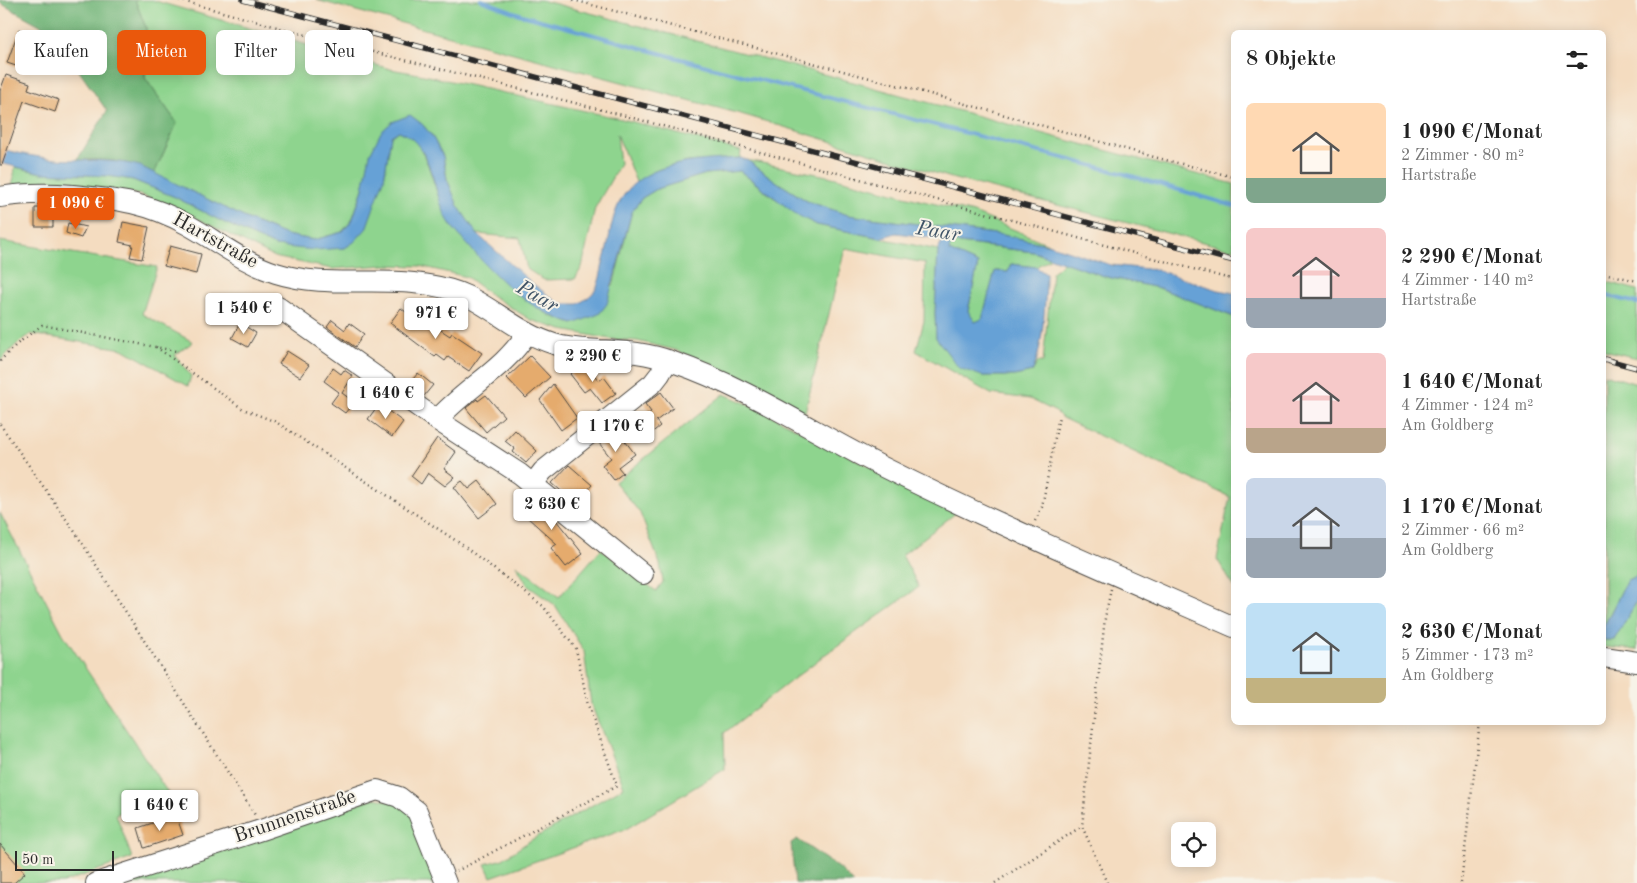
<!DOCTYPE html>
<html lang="de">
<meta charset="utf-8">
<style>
body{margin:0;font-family:"Old Standard TT",serif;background:#f6f6f6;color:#222;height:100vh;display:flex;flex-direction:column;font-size:19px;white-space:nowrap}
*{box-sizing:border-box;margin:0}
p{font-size:16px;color:#767676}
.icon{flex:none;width:28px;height:28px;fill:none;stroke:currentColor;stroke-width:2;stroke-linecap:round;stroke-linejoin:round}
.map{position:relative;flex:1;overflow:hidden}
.panel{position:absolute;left:1231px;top:30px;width:375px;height:695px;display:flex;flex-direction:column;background:#fff;border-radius:8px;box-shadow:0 2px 12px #0003}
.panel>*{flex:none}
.banner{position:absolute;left:15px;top:30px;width:475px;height:45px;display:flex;gap:10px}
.fabs{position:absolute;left:1171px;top:822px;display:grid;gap:10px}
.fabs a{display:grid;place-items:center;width:45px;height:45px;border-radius:8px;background:#fff;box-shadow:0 2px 12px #0003;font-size:25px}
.scale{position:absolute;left:15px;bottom:12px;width:99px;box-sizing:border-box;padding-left:5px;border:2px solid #2b2b2b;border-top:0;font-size:14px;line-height:18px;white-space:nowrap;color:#2b2b2b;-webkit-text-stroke:4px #f7f3e8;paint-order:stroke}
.price{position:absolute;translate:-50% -42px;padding:0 11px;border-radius:5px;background:#fff;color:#222;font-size:16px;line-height:32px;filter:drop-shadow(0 1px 2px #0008)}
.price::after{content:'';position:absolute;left:50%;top:30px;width:15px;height:11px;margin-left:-8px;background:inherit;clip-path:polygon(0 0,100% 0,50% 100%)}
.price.current{background:#ea580c;color:#fff}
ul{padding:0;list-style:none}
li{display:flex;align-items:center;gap:15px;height:125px;padding:0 15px}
li span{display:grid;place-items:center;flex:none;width:140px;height:100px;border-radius:8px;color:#555}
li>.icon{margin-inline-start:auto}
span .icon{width:60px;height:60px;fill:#fffc;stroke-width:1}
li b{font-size:21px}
h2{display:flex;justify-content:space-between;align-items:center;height:60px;padding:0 15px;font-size:21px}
.tag{padding:0 18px;border-radius:8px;background:#fff;box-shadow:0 2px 12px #0003;font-size:18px;line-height:45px}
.tag.current{background:#ea580c;color:#fff}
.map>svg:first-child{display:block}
</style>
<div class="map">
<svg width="1637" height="883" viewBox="0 0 1637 883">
<rect width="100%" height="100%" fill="#f7f3e8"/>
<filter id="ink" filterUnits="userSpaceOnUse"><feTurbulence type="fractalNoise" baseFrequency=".02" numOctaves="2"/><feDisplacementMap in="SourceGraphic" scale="10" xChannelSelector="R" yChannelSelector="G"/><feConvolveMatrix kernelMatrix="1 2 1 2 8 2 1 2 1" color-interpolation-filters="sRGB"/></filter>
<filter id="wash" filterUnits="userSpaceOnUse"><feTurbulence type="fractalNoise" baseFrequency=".0096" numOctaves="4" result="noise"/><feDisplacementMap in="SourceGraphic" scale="20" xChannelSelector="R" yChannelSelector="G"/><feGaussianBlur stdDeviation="1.12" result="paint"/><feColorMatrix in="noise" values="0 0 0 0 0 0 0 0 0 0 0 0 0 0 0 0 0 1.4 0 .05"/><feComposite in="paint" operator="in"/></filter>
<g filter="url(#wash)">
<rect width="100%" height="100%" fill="#f4dcc0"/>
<path fill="#8ed48e" stroke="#5c805c" d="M135 0H152L390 69 419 74 626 120 741 151 740 158 687 162 657 170 636 182 617 134 620 164 595 208 582 267 575 279 544 280 527 269 520 238 477 234 458 206 447 179 443 156 432 136 422 124 392 122 363 189 352 220 342 232 314 240 286 235 252 221 154 174 177 123 145 78 146 28Z
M316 0H541L842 79 1070 141 1234 184V250L955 179 748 116Z
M399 131 407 134 418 143 428 165 439 198 451 225 516 294 551 316 573 324 613 286 632 211 642 198 657 189 706 174 740 171 770 195 817 225 938 250 935 313 936 338 982 376H1015L1032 372 1038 362H1043L1052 273 1063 262 1107 277 1159 288 1234 317V587L1217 559 1230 497 1062 418 1056 412 1030 399 991 394 916 351 924 321 925 263 845 248 805 412 708 363 675 350 637 341 610 339 562 330 531 320 491 295 467 277 420 266 385 265 332 269 274 257 182 211 141 195 105 189H12L15 167 42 173 108 176 133 180 175 197 221 221 275 246 345 248 384 179 391 136Z
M747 160 832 177 923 201 974 213 1051 245 1003 235 848 215 807 201 777 182Z
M0 241 157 267 142 314 193 342 175 355 191 376 188 386 123 349 31 334 17 344 0 361Z
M950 242 1034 252 1051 258 1036 267 1011 264 1008 272 995 271 982 320 975 322 968 312 978 264 949 251Z
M1604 281 1637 290V358L1604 350Z
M1604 374 1637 384V576L1627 580 1604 626Z
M724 394 755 407 957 512 902 555 919 587 823 656 724 733 725 769 626 829 491 877 485 864 503 859 531 840 624 787 591 704 584 651 555 605 528 586 516 565 559 597 601 549 656 591 663 582 660 564 640 513 615 482Z
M0 513 63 634 168 793 116 814 132 858 62 883H0Z
M1637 601V650L1604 647V640H1614Z
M374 798 393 801 413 815 438 883H113Z"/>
<path fill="#72b679" stroke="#4e7052" d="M0 0H135L146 28 145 78 177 123 154 174C128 160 106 159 77 160L107 111 51 31 0 3Z
M797 839 841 870 854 883H795L791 843Z"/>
<path fill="#66a1d6" stroke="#486680" d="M410 115 422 124 432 136 443 156 447 179 458 206 477 234 533 284 560 304H578C583 301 589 297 593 293 600 286 601 269 604 260 609 244 610 224 617 208 636 160 697 161 740 158L747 160 777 182 807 201 848 215 1003 235 1051 245 1111 265 1157 270 1218 290 1234 293V317L1159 288 1107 277 1034 252 951 242 949 251 978 264 968 311 975 322 982 319 995 271 1008 272 1011 264 1036 267 1046 274C1046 298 1043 351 1032 372L1015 376H982L959 368 936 338 935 313 938 250 944 239 896 233 880 238 817 225 797 215 740 171 706 174 657 189 642 198 632 211 607 304 599 314 573 324C529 309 504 285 473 251 466 242 457 234 451 225 431 196 436 146 399 131L391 136 384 179 366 229 354 242 345 248 315 250 275 246 221 221 175 197 133 180 108 176 42 173 0 163 5 150C29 156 54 160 79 160 102 161 117 160 140 166L252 221 286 235 314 240 342 232 352 221 363 189 370 154 381 132 392 122Z
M1637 576V601L1614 640H1604V626L1627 580Z"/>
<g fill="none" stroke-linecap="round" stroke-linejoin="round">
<path stroke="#66a1d6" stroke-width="4" d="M481 0 522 15 710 67 1121 173 1234 206
M1604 295 1637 303"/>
</g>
<g id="blocks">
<path fill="#e5ab6d" d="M19 29 31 33 19 67 7 63Z
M6 75 30 83 28 89 59 100 55 112 24 101 2 165H0V91Z
M35 208H53V227H35Z
M123 222 149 227 142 259 130 257 133 245 119 242Z
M68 223 86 227 81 238 66 233Z
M170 246 201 254 196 274 164 266Z
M401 308 412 317 415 313 450 336 452 333 482 353 469 371 448 357 445 361 437 355 435 357 390 323Z
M332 320 345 330 349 323 364 334 355 347 327 327Z
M240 323 256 333 248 347 232 338Z
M287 351 309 365 300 377 279 364Z
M530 356 550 377 526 398 507 378Z
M585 363 599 381 604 377 616 393 602 403 590 388 584 392 570 374Z
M333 368 341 374 344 370 353 376 342 393 354 402 345 413 331 403 339 392 324 381Z
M418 373 433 385 424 396 408 385Z
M553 384 577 418 561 430 540 400Z
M661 392 673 408 656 421 660 426 649 435 639 421 651 412 645 404Z
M486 395 504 416 486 432 466 408 477 399 478 401Z
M379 404 403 422 392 437 368 419Z
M616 429 635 454 618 467 623 473 614 480 602 465 611 458 599 443Z
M515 430 537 451 526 463 513 452 515 449 505 441Z
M437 438 456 452 444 469 455 477 445 486 428 473 421 484 411 476Z
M569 465 592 485 576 504 552 483Z
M462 481 469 489 479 481 497 504 479 518 454 487Z
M528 496 556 520 583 554 566 567 551 548 557 544 517 508Z
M176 815 183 835 144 848 138 828Z
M0 844 25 873 14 883H0Z"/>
</g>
</g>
<g filter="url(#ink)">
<use href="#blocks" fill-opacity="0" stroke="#494641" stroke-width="1"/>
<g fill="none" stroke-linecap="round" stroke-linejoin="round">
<defs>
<path id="minor" d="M0 197C26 193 47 193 73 195 117 199 149 203 188 225 217 241 244 263 276 273 326 289 378 276 429 285 442 287 455 290 467 296 497 311 521 334 554 344 569 349 585 349 600 350 625 351 649 353 673 362 749 388 816 434 887 469 1001 526 1118 576 1234 627
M278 307 437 420 520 474 643 574
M437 420C464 389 505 369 527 333
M533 484 543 471 653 383 660 374 668 360
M1604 657 1637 662
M96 883 264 829 377 790 399 797 417 811 446 883"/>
</defs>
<use href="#minor" stroke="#494641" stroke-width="22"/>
<path stroke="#494641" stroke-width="2.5" stroke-dasharray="1 4" stroke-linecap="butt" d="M179 0 306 35 626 116 1234 280
M573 0 923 92 1154 157 1234 177
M1604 273 1637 281
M156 347 243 409 276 422 461 544 543 606 576 649 588 705 617 786 457 871
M0 361 17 344 42 325 176 351
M0 424 77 535 255 815
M1035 521 1042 507 1059 416
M995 883 1082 826
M1107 883 1082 826 1105 618 1111 589
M1461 883 1480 722"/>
<use href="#minor" stroke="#fff" stroke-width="20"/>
<defs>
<path id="rail" d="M243 0 1234 261
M1604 359 1637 368"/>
</defs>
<use href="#rail" stroke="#2b2b2b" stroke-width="5.5"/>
<use href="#rail" stroke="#f7f3e8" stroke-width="4" stroke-dasharray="11" stroke-linecap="butt"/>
</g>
</g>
<g text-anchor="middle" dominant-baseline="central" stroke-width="4" stroke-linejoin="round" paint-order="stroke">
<g font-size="20" fill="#2b2b2b" stroke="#f7f3e8">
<text transform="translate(215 241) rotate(29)">Hartstraße</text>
<text transform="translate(295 817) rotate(-19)">Brunnenstraße</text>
</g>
<g font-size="21" font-style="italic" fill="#405467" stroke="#f7f3e8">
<text transform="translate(938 232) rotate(9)">Paar</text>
<text transform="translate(537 297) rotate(29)">Paar</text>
</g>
</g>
</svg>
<div class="fabs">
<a><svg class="icon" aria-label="locate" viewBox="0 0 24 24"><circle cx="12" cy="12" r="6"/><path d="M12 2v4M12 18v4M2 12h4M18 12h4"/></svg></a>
</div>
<div class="scale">50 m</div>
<b class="price current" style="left:76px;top:230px">1 090 €</b>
<b class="price" style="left:244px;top:335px">1 540 €</b>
<b class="price" style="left:436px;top:340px">971 €</b>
<b class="price" style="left:593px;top:383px">2 290 €</b>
<b class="price" style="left:386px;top:420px">1 640 €</b>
<b class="price" style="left:616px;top:453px">1 170 €</b>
<b class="price" style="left:552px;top:531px">2 630 €</b>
<b class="price" style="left:160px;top:832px">1 640 €</b>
<div class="banner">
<a class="tag">Kaufen</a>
<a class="tag current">Mieten</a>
<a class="tag">Filter</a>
<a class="tag">Neu</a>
</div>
<section class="panel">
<h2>8 Objekte<svg class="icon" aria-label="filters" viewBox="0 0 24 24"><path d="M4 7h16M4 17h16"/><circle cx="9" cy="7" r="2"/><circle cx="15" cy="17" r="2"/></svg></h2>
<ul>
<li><span style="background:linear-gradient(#ffd9b3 75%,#7fa58c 0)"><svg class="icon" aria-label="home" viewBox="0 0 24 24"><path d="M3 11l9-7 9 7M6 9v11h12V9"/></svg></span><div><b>1 090 €/Monat</b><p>2 Zimmer · 80 m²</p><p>Hartstraße</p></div></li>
<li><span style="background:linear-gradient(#f6c9c9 70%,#9aa5b1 0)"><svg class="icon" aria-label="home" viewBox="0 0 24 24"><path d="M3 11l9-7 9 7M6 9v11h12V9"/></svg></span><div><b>2 290 €/Monat</b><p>4 Zimmer · 140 m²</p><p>Hartstraße</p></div></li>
<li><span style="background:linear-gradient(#f6c9c9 75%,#b9a48a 0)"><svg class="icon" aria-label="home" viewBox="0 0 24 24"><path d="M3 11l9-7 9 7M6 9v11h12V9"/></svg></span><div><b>1 640 €/Monat</b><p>4 Zimmer · 124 m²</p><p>Am Goldberg</p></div></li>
<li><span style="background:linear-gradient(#c9d6e8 60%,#9aa5b1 0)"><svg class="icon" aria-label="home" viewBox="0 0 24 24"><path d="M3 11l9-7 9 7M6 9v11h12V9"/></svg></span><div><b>1 170 €/Monat</b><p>2 Zimmer · 66 m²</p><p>Am Goldberg</p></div></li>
<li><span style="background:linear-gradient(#bfe0f5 75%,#c2b280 0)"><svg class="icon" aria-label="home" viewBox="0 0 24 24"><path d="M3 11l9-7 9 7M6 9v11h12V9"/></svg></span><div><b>2 630 €/Monat</b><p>5 Zimmer · 173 m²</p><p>Am Goldberg</p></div></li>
</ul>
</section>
</div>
